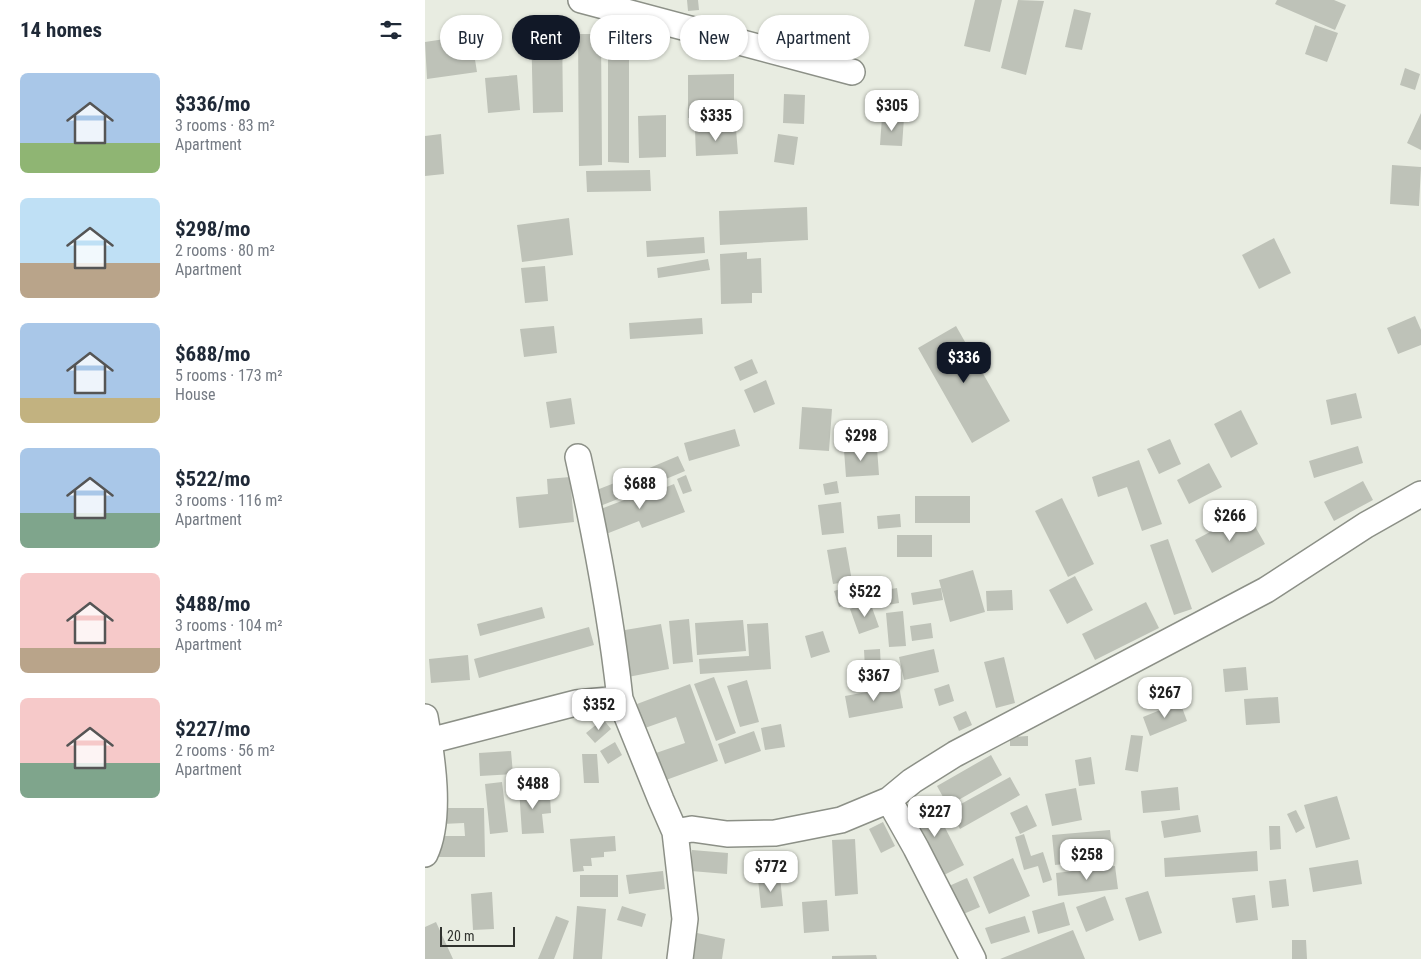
<!DOCTYPE html>
<meta charset="utf-8">
<style>
body{margin:0;font-family:"Roboto Condensed",sans-serif;background:#f2f2f3;color:#1f2937;height:100vh;display:flex;flex-direction:column;font-size:19px;white-space:nowrap}
*{box-sizing:border-box;margin:0}
p{font-size:16px;color:#747a83}
.icon{flex:none;width:28px;height:28px;fill:none;stroke:currentColor;stroke-width:2;stroke-linecap:round;stroke-linejoin:round}
.map{position:relative;flex:1;overflow:hidden}
.details{display:flex;flex-direction:column;background:#fff;width:425px}
.details>*{flex:none}
.guide{position:absolute;left:15px;top:15px;width:475px;height:45px;display:flex;gap:10px}
.scale{position:absolute;left:15px;bottom:12px;width:75px;box-sizing:border-box;padding-left:5px;border:2px solid #31332f;border-top:0;font-size:14px;line-height:18px;white-space:nowrap;color:#31332f;-webkit-text-stroke:4px #e8ece1;paint-order:stroke}
.price{position:absolute;translate:-50% -42px;padding:0 11px;border-radius:10px;background:#fff;color:#222;font-size:16px;line-height:32px;filter:drop-shadow(0 1px 2px #0008)}
.price::after{content:'';position:absolute;left:50%;top:30px;width:15px;height:11px;margin-left:-8px;background:inherit;clip-path:polygon(0 0,100% 0,50% 100%)}
.price.current{background:#111827;color:#fff}
ul{padding:0;list-style:none}
li{display:flex;align-items:center;gap:15px;height:125px;padding:0 20px}
li span{display:grid;place-items:center;flex:none;width:140px;height:100px;border-radius:8px;color:#555}
li>.icon{margin-inline-start:auto}
span .icon{width:60px;height:60px;fill:#fffc;stroke-width:1}
li b{font-size:21px}
h2{display:flex;justify-content:space-between;align-items:center;height:60px;padding:0 20px;font-size:21px}
.pill{padding:0 18px;border-radius:22px;background:#fff;box-shadow:0 1px 4px #0004;font-size:18px;line-height:45px}
.pill.current{background:#111827;color:#fff}
main{display:flex;flex:1;min-height:0}
.map>svg:first-child{display:block}
</style>
<main>
<section class="details">
<h2>14 homes<svg class="icon" aria-label="filters" viewBox="0 0 24 24"><path d="M4 7h16M4 17h16"/><circle cx="9" cy="7" r="2"/><circle cx="15" cy="17" r="2"/></svg></h2>
<ul>
<li><span style="background:linear-gradient(#a9c7e8 70%,#8fb573 0)"><svg class="icon" aria-label="home" viewBox="0 0 24 24"><path d="M3 11l9-7 9 7M6 9v11h12V9"/></svg></span><div><b>$336/mo</b><p>3 rooms · 83 m²</p><p>Apartment</p></div></li>
<li><span style="background:linear-gradient(#bfe0f5 65%,#b9a48a 0)"><svg class="icon" aria-label="home" viewBox="0 0 24 24"><path d="M3 11l9-7 9 7M6 9v11h12V9"/></svg></span><div><b>$298/mo</b><p>2 rooms · 80 m²</p><p>Apartment</p></div></li>
<li><span style="background:linear-gradient(#a9c7e8 75%,#c2b280 0)"><svg class="icon" aria-label="home" viewBox="0 0 24 24"><path d="M3 11l9-7 9 7M6 9v11h12V9"/></svg></span><div><b>$688/mo</b><p>5 rooms · 173 m²</p><p>House</p></div></li>
<li><span style="background:linear-gradient(#a9c7e8 65%,#7fa58c 0)"><svg class="icon" aria-label="home" viewBox="0 0 24 24"><path d="M3 11l9-7 9 7M6 9v11h12V9"/></svg></span><div><b>$522/mo</b><p>3 rooms · 116 m²</p><p>Apartment</p></div></li>
<li><span style="background:linear-gradient(#f6c9c9 75%,#b9a48a 0)"><svg class="icon" aria-label="home" viewBox="0 0 24 24"><path d="M3 11l9-7 9 7M6 9v11h12V9"/></svg></span><div><b>$488/mo</b><p>3 rooms · 104 m²</p><p>Apartment</p></div></li>
<li><span style="background:linear-gradient(#f6c9c9 65%,#7fa58c 0)"><svg class="icon" aria-label="home" viewBox="0 0 24 24"><path d="M3 11l9-7 9 7M6 9v11h12V9"/></svg></span><div><b>$227/mo</b><p>2 rooms · 56 m²</p><p>Apartment</p></div></li>
</ul>
</section>
<div class="map">
<svg width="996" height="959" viewBox="0 0 996 959">
<rect width="100%" height="100%" fill="#e8ece1"/>
<path fill="#bec2b8" d="M262 0H273L274 10 263 11Z
M550 0H577L565 52 539 46Z
M593 0 619 1 601 75 576 68Z
M852 0H909L921 5 910 30 850 4Z
M649 9 666 13 657 50 640 47Z
M409 21 430 22 428 51 406 49Z
M106 25H137L138 112 108 113Z
M890 25 913 33 902 62 880 54Z
M183 31H204V163L183 162Z
M153 34H176L177 165 154 166Z
M46 35 52 72 2 79 0 42Z
M980 68 995 74 990 90 975 85Z
M309 74V118H263V75Z
M92 75 95 110 63 113 60 78Z
M359 94 380 95 379 124 358 123Z
M996 113V150L982 143Z
M241 115V157L214 158 213 116Z
M457 117 479 118 477 146 455 145Z
M311 129 313 154 271 156 270 130Z
M16 134 19 174 0 176V136Z
M353 134 373 137 369 165 349 162Z
M967 165 996 167 994 206 965 204Z
M225 170 226 191 162 192 161 171Z
M382 207 383 240 295 245 294 211Z
M144 218 148 255 97 262 92 225Z
M279 237 280 253 222 257 221 241Z
M849 238 866 273 834 289 817 255Z
M322 252V259L336 258 337 293H327V303L296 304 295 254Z
M283 259 285 270 233 278 232 268Z
M120 266 123 301 100 303 96 268Z
M990 316 996 330V345L973 354 962 328Z
M277 318 278 334 205 339 204 323Z
M129 326 132 353 99 357 95 329Z
M531 326 585 421 547 443 493 348Z
M327 359 333 373 315 381 309 367Z
M341 380 350 404 329 413 319 390Z
M931 393 937 418 906 425 901 400Z
M146 398 150 424 125 428 121 402Z
M377 407 407 409 404 451 374 449Z
M816 410 833 444 806 458 789 424Z
M310 429 315 446 264 461 259 443Z
M745 439 756 464 734 474 722 449Z
M933 446 938 463 889 478 884 461Z
M452 448 454 475 421 477 419 450Z
M253 456 260 471 229 484 222 469Z
M714 460 737 524 717 531 702 487 673 497 667 477Z
M784 463 797 487 764 504 752 480Z
M220 471 226 486 170 508 164 493Z
M261 475 267 491 258 494 252 479Z
M145 477 149 522 94 528 91 497 123 494 122 479Z
M412 481 414 493 400 495 398 484Z
M938 481 948 500 909 521 899 502Z
M249 484 260 512 217 528 214 521 176 536 168 512 233 487 234 490Z
M490 496H545V523H490Z
M637 498 669 564 643 577 610 511Z
M416 502 419 533 397 535 393 505Z
M822 512 840 544 787 573 770 540Z
M475 514 476 527 453 529 452 516Z
M472 535H507V557H472Z
M743 539 767 609 749 615 725 545Z
M421 547 427 581 408 584 402 550Z
M548 570 560 612 525 622 514 580Z
M650 576 668 610 642 624 624 590Z
M435 583 439 599 414 607 409 591Z
M472 588 474 603 457 606 454 591Z
M516 588 518 600 488 605 486 593Z
M587 590 588 610 562 611 561 591Z
M445 602 454 627 434 634 425 609Z
M721 602 734 628 670 660 657 634Z
M117 607 120 618 55 636 52 624Z
M478 611 481 646 464 647 461 613Z
M264 619 268 662 248 664 244 621Z
M318 620 321 651 272 655 270 623Z
M343 623 346 669 275 674 274 659 324 656 322 624Z
M506 623 508 638 487 641 485 626Z
M236 624 244 669 203 677 194 631Z
M164 627 169 645 54 678 49 659Z
M398 631 405 652 386 658 380 636Z
M455 649 456 669H440L439 650Z
M509 649 514 672 479 680 474 657Z
M43 655 45 680 6 683 4 659Z
M579 657 590 703 571 708 559 662Z
M821 667 823 690 800 692 798 669Z
M289 677 311 733 291 741 269 684Z
M322 680 334 722 315 727 302 686Z
M265 684 293 761 241 780 231 753 260 743 251 717 220 728 212 704Z
M524 684 529 701 514 706 509 689Z
M474 686 478 708 424 718 420 696Z
M853 697 855 723 821 725 819 699Z
M755 702 762 721 725 736 718 717Z
M541 711 547 725 534 731 528 717Z
M178 719 186 729 170 743 161 733Z
M356 724 360 747 340 750 336 728Z
M329 731 336 751 300 764 293 744Z
M706 735 718 736 713 772 700 770Z
M603 736V746H585V737Z
M190 742 197 755 183 764 175 751Z
M86 751 88 774 55 776 54 753Z
M157 754H172L174 783H159Z
M566 755 577 775 523 806 512 786Z
M666 757 670 784 654 786 650 760Z
M585 777 595 795 535 829 525 810Z
M77 782 83 832 65 834 60 784Z
M116 787V796H125L126 813 117 814 119 833 97 834 94 788Z
M753 787 755 810 718 813 716 791Z
M651 788 657 820 627 826 620 794Z
M912 796 925 839 891 848 879 805Z
M505 798 539 865 515 877 482 810Z
M602 805 612 826 595 834 585 813Z
M16 808H59L60 857H11L10 836H40L39 823 17 824Z
M871 810 880 828 871 833 862 814Z
M773 815 776 832 739 838 736 821Z
M458 822 470 846 456 853 444 829Z
M844 826H855L856 849 845 850Z
M685 830 688 859 630 865 627 835Z
M599 834 606 856 618 852 627 880 618 883 613 866 599 870 590 837Z
M190 836 191 851 179 852V857L166 858 167 866H158L159 871 148 872 145 839Z
M430 839 433 894 410 896 407 840Z
M267 850 303 853 302 874 266 871Z
M832 851 833 871 740 877 739 858Z
M588 858 605 896 564 914 548 877Z
M933 860 937 884 888 892 884 868Z
M690 866 693 889 633 896 631 873Z
M238 871 240 889 204 894 201 875Z
M155 875H193V897H155Z
M355 877 358 906 336 908 333 879Z
M542 878 555 907 536 915 524 886Z
M861 879 864 906 847 908 844 881Z
M723 891 737 933 714 941 700 898Z
M67 892 69 929 48 930 46 894Z
M830 895 833 920 811 923 807 898Z
M680 896 689 920 661 932 651 907Z
M402 900 404 931 379 933 377 902Z
M639 902 645 925 613 934 607 911Z
M152 906 181 909 177 959H148Z
M197 906 221 914 217 927 192 920Z
M131 916 144 921 129 959H113Z
M600 916 605 932 566 944 560 928Z
M11 922 28 959H0V927Z
M648 930 660 959H575Z
M272 933 300 939 297 959H268Z
M867 940H881L882 959H867Z
M451 955 452 959H407V956Z"/>
<g fill="none" stroke-linecap="round" stroke-linejoin="round">
<defs>
<path id="minor" d="M156 0 427 72
M153 457C171 537 186 617 195 699
M0 717C7 756 17 818 0 854
M4 741 151 703 195 699 236 800 250 832 267 829 302 834 350 833 416 820 464 800 487 781 530 754 841 590 941 525 996 494
M464 800 491 848 548 959
M250 832 260 919 255 959"/>
</defs>
<use href="#minor" stroke="#8c9087" stroke-width="28"/>
<use href="#minor" stroke="#fff" stroke-width="25"/>
</g>
</svg>
<div class="scale">20 m</div>
<b class="price" style="left:467px;top:132px">$305</b>
<b class="price" style="left:291px;top:142px">$335</b>
<b class="price current" style="left:539px;top:384px">$336</b>
<b class="price" style="left:436px;top:462px">$298</b>
<b class="price" style="left:215px;top:510px">$688</b>
<b class="price" style="left:805px;top:542px">$266</b>
<b class="price" style="left:440px;top:618px">$522</b>
<b class="price" style="left:449px;top:702px">$367</b>
<b class="price" style="left:740px;top:719px">$267</b>
<b class="price" style="left:174px;top:731px">$352</b>
<b class="price" style="left:108px;top:810px">$488</b>
<b class="price" style="left:510px;top:838px">$227</b>
<b class="price" style="left:662px;top:881px">$258</b>
<b class="price" style="left:346px;top:893px">$772</b>
<div class="guide">
<a class="pill">Buy</a>
<a class="pill current">Rent</a>
<a class="pill">Filters</a>
<a class="pill">New</a>
<a class="pill">Apartment</a>
</div>
</div>
</main>
